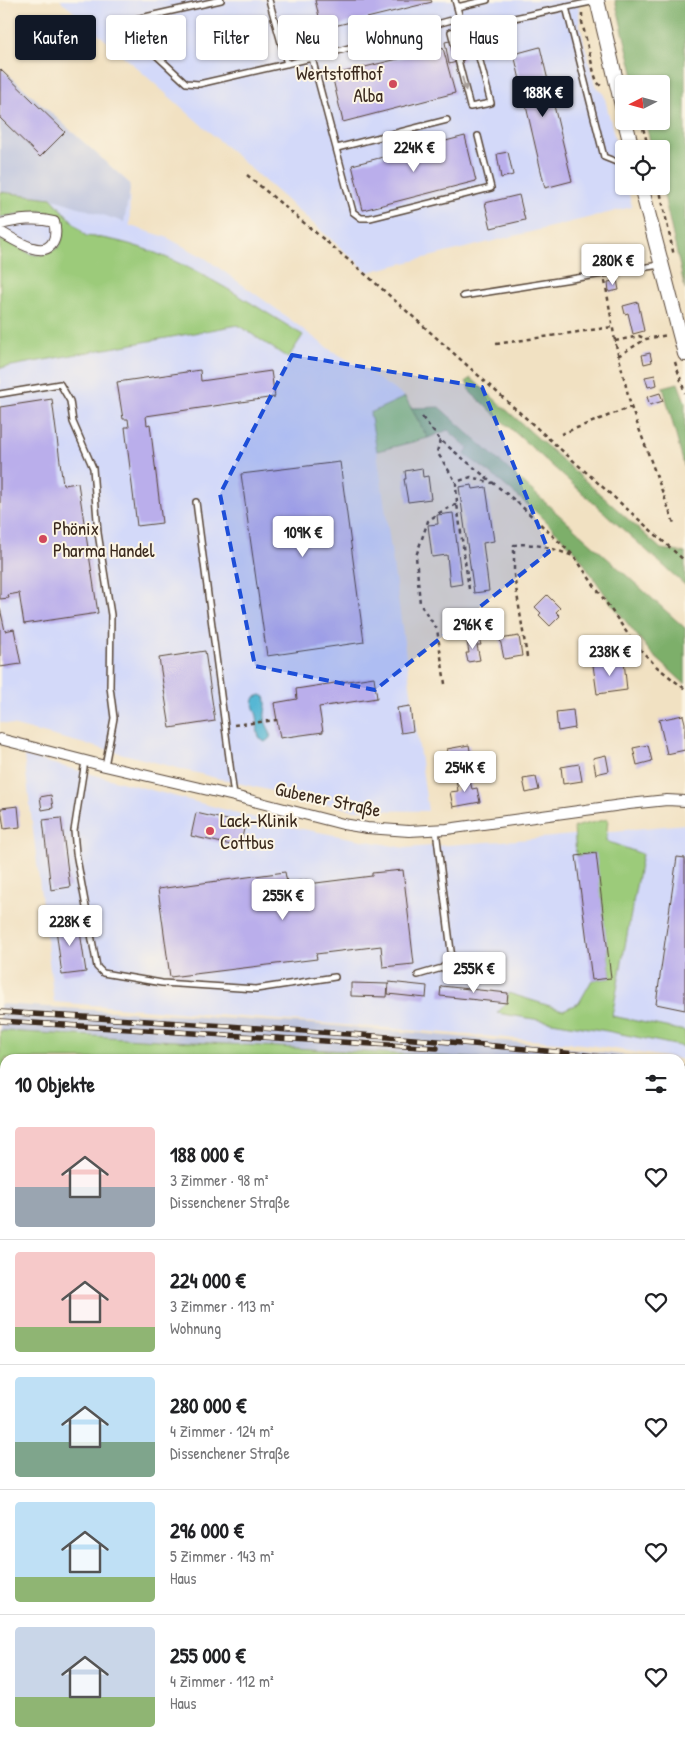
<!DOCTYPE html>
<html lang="de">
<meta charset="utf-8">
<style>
body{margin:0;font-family:"Patrick Hand",sans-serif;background:#f6f6f6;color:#202124;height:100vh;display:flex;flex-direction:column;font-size:19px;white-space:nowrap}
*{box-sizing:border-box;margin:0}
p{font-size:16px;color:#757577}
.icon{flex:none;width:28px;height:28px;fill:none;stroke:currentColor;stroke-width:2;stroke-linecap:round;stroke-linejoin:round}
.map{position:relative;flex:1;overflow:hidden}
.sheet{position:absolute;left:0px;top:1054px;width:685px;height:696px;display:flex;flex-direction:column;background:#fff;border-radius:15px 15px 0 0;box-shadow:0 1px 4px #0004}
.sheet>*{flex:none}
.guide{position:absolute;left:15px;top:15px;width:655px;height:45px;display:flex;gap:10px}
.needle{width:32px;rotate:264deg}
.tools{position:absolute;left:615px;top:75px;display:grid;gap:10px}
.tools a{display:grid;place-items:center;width:55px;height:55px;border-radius:5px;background:#fff;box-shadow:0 1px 4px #0004;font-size:25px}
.price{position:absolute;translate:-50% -42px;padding:0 11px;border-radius:5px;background:#fff;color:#222;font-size:16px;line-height:32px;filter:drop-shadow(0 1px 2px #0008)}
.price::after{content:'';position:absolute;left:50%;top:30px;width:15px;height:11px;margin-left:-8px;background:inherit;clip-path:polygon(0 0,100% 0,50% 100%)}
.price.active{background:#111827;color:#fff}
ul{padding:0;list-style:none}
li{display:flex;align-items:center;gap:15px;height:125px;padding:0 15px}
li+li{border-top:1px solid #e0e0e0}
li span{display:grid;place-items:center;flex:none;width:140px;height:100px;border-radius:5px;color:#555}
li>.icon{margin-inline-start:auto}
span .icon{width:60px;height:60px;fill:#fffc;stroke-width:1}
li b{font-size:21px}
h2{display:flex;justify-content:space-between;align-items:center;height:60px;padding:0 15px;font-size:21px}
.tag{padding:0 18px;border-radius:5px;background:#fff;box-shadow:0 1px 4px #0004;font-size:18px;line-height:45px}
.tag.active{background:#111827;color:#fff}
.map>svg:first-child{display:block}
</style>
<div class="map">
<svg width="685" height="1749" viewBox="0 0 685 1749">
<rect width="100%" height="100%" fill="#fcf5e5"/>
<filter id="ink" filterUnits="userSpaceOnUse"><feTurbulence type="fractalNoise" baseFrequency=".02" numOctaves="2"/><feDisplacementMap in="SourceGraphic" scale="10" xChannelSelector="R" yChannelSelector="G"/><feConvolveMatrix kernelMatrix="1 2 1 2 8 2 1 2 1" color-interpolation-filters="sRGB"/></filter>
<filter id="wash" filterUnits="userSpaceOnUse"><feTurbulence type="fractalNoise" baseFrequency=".0096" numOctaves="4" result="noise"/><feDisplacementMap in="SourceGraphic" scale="20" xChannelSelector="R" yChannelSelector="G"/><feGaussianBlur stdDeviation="1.12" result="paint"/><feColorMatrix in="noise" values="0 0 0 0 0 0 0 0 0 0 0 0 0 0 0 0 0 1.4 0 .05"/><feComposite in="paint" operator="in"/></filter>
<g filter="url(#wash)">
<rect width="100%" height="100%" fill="#f1e1c2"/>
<path fill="#d3d9f9" d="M60 0H578L580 26 595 85 604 95 624 175V186H627L632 207 368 272Z
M0 67 129 183 130 226 166 237 205 258 279 311 329 349 365 370 405 397 370 413 377 451 428 811 353 810 216 778 0 722Z
M24 756 286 826 405 848 531 839 685 824V1060L583 1044 54 1002Z
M680 1084H685V1749H588L587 1745H680Z"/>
<path fill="#bcc3de" d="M0 67 129 183 130 190 124 222 51 198 0 192Z
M0 1004 312 1024 537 1044 652 1059H480L0 1031Z
M0 1084 5 1085V1156L0 1150Z"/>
<path fill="#9ccb7a" stroke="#6c7a4c" d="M0 192 51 198 86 236C163 242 238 296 303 335L288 358 238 325 0 368V240C29 246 27 266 59 247 65 232 66 225 54 213L40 211 0 217Z
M405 397 428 438 377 451 370 413Z
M608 819 606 841 642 854 612 1016 685 1031V1047L607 1031 497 1013 507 1003 508 993 563 1010 579 1003 592 980 611 978 595 853 576 856 574 827Z
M0 1031H5L480 1059H5V1085L0 1084Z
M0 1663H5V1730L0 1697Z"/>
<path fill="#7daf6a" stroke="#5c6c44" d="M615 0H685V289L661 182V149H652L645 121H661V84H636Z
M471 378 661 549 685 553V585L471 393 466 381Z
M678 383 685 402V469L663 387Z
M439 407 685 628V684L652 654 611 603 576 552 535 511 489 472 465 455 468 448 448 430 428 438 411 408Z
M0 1150 5 1156V1483L0 1484Z"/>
<path fill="#56b7d4" stroke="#487079" d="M261 695 265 697C268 705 264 711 265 718 265 726 272 730 270 738L265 742C254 736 259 727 257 716 255 709 251 706 255 697Z"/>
<g id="blocks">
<path fill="#baaeeb" d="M315 0H431L432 2 322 29Z
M459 39 464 60 449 64 445 42Z
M540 47 572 181 545 188 514 54Z
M443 48 455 93 343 122 332 75Z
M0 69 65 132 40 157 0 118Z
M465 136 476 181 363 210 352 165Z
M508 152 513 175 501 178 497 154Z
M519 195 525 220 491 228 485 203Z
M617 280 619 290 609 292 608 282Z
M638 302 644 331 633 334 628 313 625 314 623 306Z
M650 353 652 362 644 364 642 355Z
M200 370 201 381 271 371 275 397 146 416 147 425 150 424 162 523 137 526 125 427H129L128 419H123L117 382Z
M655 375 657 385 648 387 645 377Z
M660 393 663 401 650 405 647 397Z
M52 399 63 485 78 483 98 613 24 624 19 593 8 595 9 598 0 599V407Z
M340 462 364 642 267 656 241 474Z
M422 468 423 477 428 476 431 499 408 502 404 479H406L405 471Z
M472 485 473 489 486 487 494 541 483 543 489 591 474 593 459 487Z
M453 513 462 584 450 586 447 555 432 557 428 525 438 524 437 515Z
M547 595 560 608 556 612 560 616 550 626 539 615 541 613 535 607Z
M0 608 5 631 14 629 21 664 0 667Z
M519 636 522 656 504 659 500 639Z
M479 638 481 645H477L480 660 468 662 466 653H469L467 641Z
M205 651 215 721 170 728 159 658Z
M624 661 627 690 597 694 593 665Z
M374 677 377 698 319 707 323 732 280 738 274 703 297 699 296 689Z
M410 706 413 731 401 733 397 708Z
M573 710 575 728 558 731 556 712Z
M683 715 685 723V750L667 754 659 720Z
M469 745 472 762 450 766 447 749Z
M648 745 652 761 637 765 633 748Z
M606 755 609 771 596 774 593 758Z
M579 764 582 781 563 784 561 767Z
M469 777 472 789 477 788 480 802 453 807 450 792 458 791 456 779Z
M536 777 539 790 526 793 523 779Z
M51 795 53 808 42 810 40 797Z
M18 806 20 827 4 829 1 808Z
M196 813 245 824 240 847 191 836Z
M61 818 70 887 51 890 43 820Z
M596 853 611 978 592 980 576 856Z
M677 857 685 858V1010L656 1004Z
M403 870 414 964 383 967 381 946 316 954 317 959 170 977 158 889 285 872 287 883 307 880 308 884 372 876V873Z
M78 918 86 972 62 975 55 921Z
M389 982 427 986 426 998 388 994Z
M351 983 388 984 387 997 351 996Z
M441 986 508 993 507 1003 440 996Z
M685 1134V1167L680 1168V1135Z
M685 1376V1432L680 1433V1377Z
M0 1484H2L5 1500V1526L0 1527Z
M5 1561V1653L0 1654V1562Z
M680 1724H685V1749H655V1745H680Z
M23 1745H67L60 1749H25Z
M371 1745H416V1749H363L362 1746Z
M435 1745H504V1749H436Z
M525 1745H548L549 1749H526Z"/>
</g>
</g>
<g filter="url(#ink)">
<use href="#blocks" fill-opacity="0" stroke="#564537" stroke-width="1"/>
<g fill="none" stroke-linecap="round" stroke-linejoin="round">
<defs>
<path id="service" d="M221 0 136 19 144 44 186 83 199 84 312 58 459 18
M269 0 287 64
M455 0 463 29
M457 7 487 0
M566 7 604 157 624 165
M471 27 491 103 470 107 451 32 471 27 596 1
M312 58 353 212 361 218H370L491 188 478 136
M337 148 447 120
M463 296 660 265
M0 394 60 384 70 401 73 422 93 468 98 533 111 615 110 687 114 718 105 766
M196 502 234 796
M85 761 74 831 76 853 97 967 103 973 162 983 256 989 335 977
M418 975 442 968 452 959 436 830
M685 1182H683L685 1197
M680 1443 685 1442
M0 1551 5 1550
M291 1745V1749"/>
<path id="minor" d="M0 224C18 220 36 217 54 222 56 230 57 238 51 245 40 258 12 238 0 232
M0 739 105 766 234 796 343 824 367 828 409 831 447 829 629 804 667 800 685 801
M569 1745 570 1749"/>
<path id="secondary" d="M597 0 624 114
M625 121 632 149
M641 186 685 354"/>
</defs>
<use href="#service" stroke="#564537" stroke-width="8"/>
<use href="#minor" stroke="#564537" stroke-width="12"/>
<use href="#secondary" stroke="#564537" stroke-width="16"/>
<path stroke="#564537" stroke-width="2.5" stroke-dasharray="4 4" stroke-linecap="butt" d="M582 13V22L594 73 597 82 603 88
M641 121 649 149
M247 175 371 279 685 561
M659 186 674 256
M605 281 615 341 631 407 675 526
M615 341 639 336 646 339
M496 344 612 327
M618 356 646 339 667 335
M675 362 685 393
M422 417 440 440 518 503 574 556 634 643 657 667 685 689
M561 434 631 407
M440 440 437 452 456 482
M469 589 457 504 456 482 471 477 492 483
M527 657 514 575V545C534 542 554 549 573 556
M445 684 437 629 420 604 416 556 428 521 439 513 457 504
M234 725 277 720
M0 1743 3 1749
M585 1745 586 1749
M629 1745V1749
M648 1745 649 1749"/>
<use href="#service" stroke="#fff" stroke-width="5"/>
<use href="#minor" stroke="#fff" stroke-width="10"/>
<use href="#secondary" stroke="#fff" stroke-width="14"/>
<defs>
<path id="rail" d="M0 1012C207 1025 414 1035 620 1059
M0 1021 437 1048
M680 1067 685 1068"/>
</defs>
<use href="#rail" stroke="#3b2a1e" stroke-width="5.5"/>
<use href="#rail" stroke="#fcf5e5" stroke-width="4" stroke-dasharray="11" stroke-linecap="butt"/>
</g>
<defs><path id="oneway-solid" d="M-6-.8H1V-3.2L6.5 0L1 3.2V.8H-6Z" transform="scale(1.25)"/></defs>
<use fill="#a79f9a" href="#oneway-solid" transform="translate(464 84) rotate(75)"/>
</g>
<path fill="#1d4ed8" fill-opacity="0.2" stroke="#1d4ed8" stroke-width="4" stroke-dasharray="10 6" stroke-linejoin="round" d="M292 355 482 387 549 552 375 690 255 666 220 494Z"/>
<g fill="#d1495b" stroke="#fcf5e5" stroke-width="2">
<circle cx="393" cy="84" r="5"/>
<circle cx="43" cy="539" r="5"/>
<circle cx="210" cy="831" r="5"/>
</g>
<g text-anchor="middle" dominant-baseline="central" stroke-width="4" stroke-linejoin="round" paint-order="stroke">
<g font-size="19" fill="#3b2a1e" stroke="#fcf5e5" text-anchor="start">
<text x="383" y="73" text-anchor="end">Wertstoffhof<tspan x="383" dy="22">Alba</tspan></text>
<text x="53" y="528">Phönix<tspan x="53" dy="22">Pharma Handel</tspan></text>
<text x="220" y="820">Lack-Klinik<tspan x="220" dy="22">Cottbus</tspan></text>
</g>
<g font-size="19" fill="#3b2a1e" stroke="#fcf5e5">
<text transform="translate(328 799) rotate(12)">Gubener Straße</text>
</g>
</g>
</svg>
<div class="tools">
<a><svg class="needle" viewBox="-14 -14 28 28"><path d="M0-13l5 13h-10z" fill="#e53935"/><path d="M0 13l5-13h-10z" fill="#757577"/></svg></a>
<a><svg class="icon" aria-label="locate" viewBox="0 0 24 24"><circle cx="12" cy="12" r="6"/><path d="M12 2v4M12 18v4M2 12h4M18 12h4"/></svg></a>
</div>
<b class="price active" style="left:543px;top:118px">188K €</b>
<b class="price" style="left:414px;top:173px">224K €</b>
<b class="price" style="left:613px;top:286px">280K €</b>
<b class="price" style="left:303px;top:558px">109K €</b>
<b class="price" style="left:473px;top:650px">296K €</b>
<b class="price" style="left:610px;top:677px">238K €</b>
<b class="price" style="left:465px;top:793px">254K €</b>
<b class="price" style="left:283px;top:921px">255K €</b>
<b class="price" style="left:70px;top:947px">228K €</b>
<b class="price" style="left:474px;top:994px">255K €</b>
<div class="guide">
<a class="tag active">Kaufen</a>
<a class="tag">Mieten</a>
<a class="tag">Filter</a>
<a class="tag">Neu</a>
<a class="tag">Wohnung</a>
<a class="tag">Haus</a>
</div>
<section class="sheet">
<h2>10 Objekte<svg class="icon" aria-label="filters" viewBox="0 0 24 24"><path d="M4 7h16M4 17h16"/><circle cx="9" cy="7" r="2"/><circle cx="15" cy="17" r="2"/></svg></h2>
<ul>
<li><span style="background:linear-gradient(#f6c9c9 60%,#9aa5b1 0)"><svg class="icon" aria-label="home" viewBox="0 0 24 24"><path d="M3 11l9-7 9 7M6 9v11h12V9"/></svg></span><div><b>188 000 €</b><p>3 Zimmer · 98 m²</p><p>Dissenchener Straße</p></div><svg class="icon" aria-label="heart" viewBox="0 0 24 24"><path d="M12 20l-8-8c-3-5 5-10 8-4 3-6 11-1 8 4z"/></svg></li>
<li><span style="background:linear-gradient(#f6c9c9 75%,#8fb573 0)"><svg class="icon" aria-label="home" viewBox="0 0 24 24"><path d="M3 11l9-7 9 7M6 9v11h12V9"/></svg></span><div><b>224 000 €</b><p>3 Zimmer · 113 m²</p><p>Wohnung</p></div><svg class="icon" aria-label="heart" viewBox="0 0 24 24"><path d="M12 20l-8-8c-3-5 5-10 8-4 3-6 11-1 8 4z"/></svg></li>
<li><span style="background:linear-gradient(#bfe0f5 65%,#7fa58c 0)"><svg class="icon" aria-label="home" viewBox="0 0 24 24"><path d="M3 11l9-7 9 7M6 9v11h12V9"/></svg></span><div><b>280 000 €</b><p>4 Zimmer · 124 m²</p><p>Dissenchener Straße</p></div><svg class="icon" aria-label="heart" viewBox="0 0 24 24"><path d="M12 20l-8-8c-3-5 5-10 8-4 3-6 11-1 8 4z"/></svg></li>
<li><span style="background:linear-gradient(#bfe0f5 75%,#8fb573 0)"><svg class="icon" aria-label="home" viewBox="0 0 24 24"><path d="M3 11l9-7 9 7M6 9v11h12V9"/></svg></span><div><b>296 000 €</b><p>5 Zimmer · 143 m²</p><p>Haus</p></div><svg class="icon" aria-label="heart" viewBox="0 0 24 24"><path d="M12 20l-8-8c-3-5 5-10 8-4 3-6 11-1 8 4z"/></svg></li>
<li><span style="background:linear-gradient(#c9d6e8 70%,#8fb573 0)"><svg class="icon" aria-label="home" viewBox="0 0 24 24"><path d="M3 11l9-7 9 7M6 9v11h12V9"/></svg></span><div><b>255 000 €</b><p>4 Zimmer · 112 m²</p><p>Haus</p></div><svg class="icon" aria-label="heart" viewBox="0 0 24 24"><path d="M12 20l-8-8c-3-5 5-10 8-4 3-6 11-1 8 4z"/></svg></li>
</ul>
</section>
</div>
